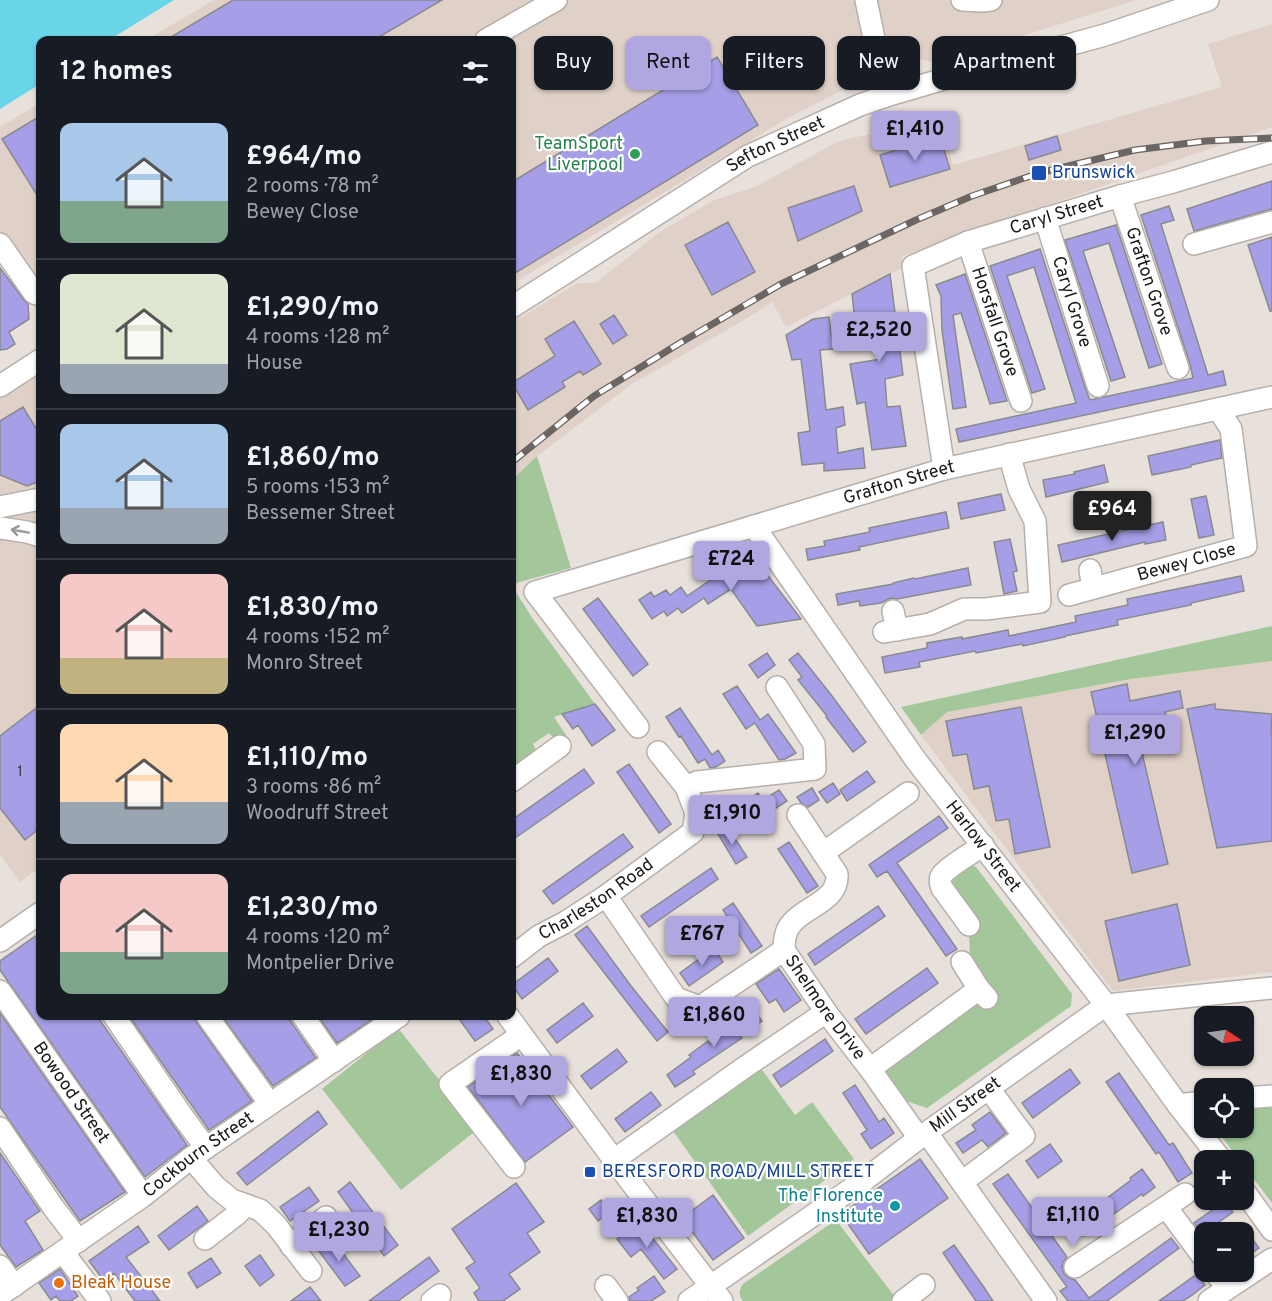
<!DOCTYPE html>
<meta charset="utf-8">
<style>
body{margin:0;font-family:Overpass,sans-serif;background:#20242c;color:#f1f3f6;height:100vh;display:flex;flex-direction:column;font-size:22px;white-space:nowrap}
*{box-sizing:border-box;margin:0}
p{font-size:20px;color:#9ea1a6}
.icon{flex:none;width:33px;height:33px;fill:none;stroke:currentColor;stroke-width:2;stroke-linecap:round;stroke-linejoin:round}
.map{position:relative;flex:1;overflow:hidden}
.side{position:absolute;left:36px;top:36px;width:480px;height:984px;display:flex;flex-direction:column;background:#171b24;border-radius:12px;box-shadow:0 2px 4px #0004}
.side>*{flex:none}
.hud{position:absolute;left:534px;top:36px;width:570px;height:54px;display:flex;gap:12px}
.needle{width:39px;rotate:103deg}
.buttons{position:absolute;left:1194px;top:1006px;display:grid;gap:12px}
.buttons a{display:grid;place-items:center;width:60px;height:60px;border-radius:12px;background:#171b24;box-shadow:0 2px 4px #0004;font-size:30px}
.price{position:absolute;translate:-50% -51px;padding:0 14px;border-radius:6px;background:#b0a7e0;color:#111;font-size:20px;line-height:39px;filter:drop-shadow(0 2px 3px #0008)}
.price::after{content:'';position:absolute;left:50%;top:36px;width:18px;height:14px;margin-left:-9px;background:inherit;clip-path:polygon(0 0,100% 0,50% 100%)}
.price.current{background:#222;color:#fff}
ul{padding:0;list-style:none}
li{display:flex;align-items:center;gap:18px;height:150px;padding:0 24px}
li+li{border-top:2px solid #363941}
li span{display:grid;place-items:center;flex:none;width:168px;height:120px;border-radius:12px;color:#555}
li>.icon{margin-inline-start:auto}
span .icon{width:72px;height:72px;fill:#fffc;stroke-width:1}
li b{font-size:26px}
h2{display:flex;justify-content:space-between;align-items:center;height:72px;padding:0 24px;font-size:26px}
.chip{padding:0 21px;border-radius:12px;background:#171b24;box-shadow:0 2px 4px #0004;font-size:21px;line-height:54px}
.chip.current{background:#b0a7e0;color:#111}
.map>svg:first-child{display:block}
</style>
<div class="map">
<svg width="1272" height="1301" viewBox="0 0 1272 1301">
<rect width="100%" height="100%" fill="#e8e0db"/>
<path fill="#e0d1c8" d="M214 0H1136L1019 37 935 62 923 60 915 54 906 51 894 54 892 45 852 57 843 90 788 118 512 284V40H146Z
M1272 24V127L902 256 904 267 786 327 772 302 744 320 632 384 537 456 512 480V323L577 283H595L664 229 714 200 755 187 839 141 870 134 874 149 942 129 953 165 1222 87 1208 44Z
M40 103V301L0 230V127Z
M40 371V487L37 489V554L40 556V867L20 882 0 855V392Z
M1272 661V972L1113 991 921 735 947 712 1131 679Z"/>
<path fill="#a3c79a" d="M537 456 571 568 516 583 512 586 533 619 595 704 554 717 566 735 560 739 554 738 549 733 533 744 536 750 535 756 512 774V480Z
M1272 626V661L1131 679 947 712 921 735 901 707Z
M972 865 976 867 1072 994 1071 1006 927 1108 906 1101 886 1077 885 1071 978 1000 986 1008 998 998 970 957 969 935 980 926 953 885 952 881 955 876Z
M398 1028 478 1129 401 1190 322 1089Z
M760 1067 795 1115 812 1102 854 1159 748 1236 673 1131Z
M1272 1101V1203L1244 1166V1161H1240L1215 1128H1244V1108L1271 1105Z
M836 1220 895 1297 890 1301H743C738 1295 739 1290 743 1284Z"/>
<path fill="#68d6e8" d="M0 0H174L109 40H40V84L0 109Z"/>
<path fill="#a69fe7" stroke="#898990" stroke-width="1.5" d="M233 0H442L374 40H166Z
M717 57 758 125 512 275V182Z
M40 116V200L2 139Z
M1057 136 1061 150 1029 160 1025 146Z
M940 137 950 169 890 187 880 155Z
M1272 181V209L1194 231 1187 209Z
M854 186 862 211 798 241 788 208Z
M1169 206 1174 220 1161 224 1208 375 1223 371 1226 385 959 442 956 429 1076 403 1034 267 1007 276 1045 389 1032 393 990 266 1040 249 1086 390 1090 400 1193 378 1190 364 1141 215Z
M728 222 755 272 712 295 685 245Z
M1116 225 1162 364 1149 368 1109 243 1083 251 1125 377 1111 381 1065 240Z
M1272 237V311H1270L1248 245Z
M0 268 24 300 28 304 29 319 9 332 15 344 7 349 0 350Z
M890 274 903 375 885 379 887 407 900 406 906 446 872 450 865 402 857 404 850 364 881 359 879 336 857 340 852 294Z
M965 274 1007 401 990 404 961 313 953 315 966 407 953 409 942 330 941 296 936 285Z
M614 315 627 335 613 344 600 324Z
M829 317 833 349 820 350 826 410 843 407 845 425 836 428 838 453 863 448 865 468 824 471V463L802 465 798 433 810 431 801 359 792 360 786 335 813 319Z
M574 321 601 364 583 375 580 371 562 382 565 387 528 410 512 383 555 356 545 339Z
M23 407 40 435V481L27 486 0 475V421Z
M1220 440 1222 458 1191 465V467L1152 475 1148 456Z
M1104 465 1108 482 1046 497 1043 480 1075 474 1074 472Z
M1001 494 1005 510 961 519 958 503Z
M1206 496 1214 535 1199 538 1191 499Z
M946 512 949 528 859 547 860 550 808 560 806 549 825 546 824 541 870 532 869 528Z
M1163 522 1166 540 1145 544V542L1062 562 1058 545Z
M1010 539 1017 571 1013 572 1017 591 1004 594 994 542Z
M749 551 801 619 757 626 731 589 708 604 704 598 682 613 678 608 667 616 664 611 652 619 639 600 651 592 654 597 666 590 670 595 681 587 687 596 719 574 709 560Z
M968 568 971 585 897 599 891 598 881 603 860 606 859 601 838 605 836 594 893 584V583L914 578 915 579Z
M1241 576 1244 591 1191 603V605L1117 620 1118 625 1065 636V637L1023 646 1022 644 976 653 975 651 919 662 920 667 885 673 882 657 927 648V643L962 637V639L1008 630 1009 636 1052 627 1076 622 1075 616 1128 605 1127 599Z
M598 598 648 664 633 676 583 609Z
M767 653 775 665 758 678 749 665Z
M798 653 832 696 866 742 853 752 826 717 827 716 798 680 802 677 789 660Z
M1127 684 1130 701 1180 691 1183 708 1165 712 1171 738 1140 744 1168 864 1132 873 1091 692Z
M737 686 760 720 768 714 796 753 785 759 779 760 755 723 746 729 723 694Z
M595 704 615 730 592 746 578 725 573 729 562 714Z
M1215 704V709L1272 714 1271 734H1272V841L1217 848 1187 709Z
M40 705V828L25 840 0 808V736Z
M1021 707 1050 847 1015 854 1009 819 996 821 989 786 974 789 967 754 953 756 946 721Z
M680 708 712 755 718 750 725 761 716 767 710 768 705 759 698 763 681 736 679 737 666 717Z
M629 764 671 824 659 833 617 772Z
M584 769 594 783 515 838 512 832V820Z
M867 771 875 782 847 801 840 790Z
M833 783 840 794 827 803 819 792Z
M812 788 819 800 808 807 801 803 797 797Z
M779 790 787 801 773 810 765 799Z
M758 793 765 804 752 814 744 802Z
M737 798 745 809 731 818 724 807Z
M939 816 948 828 897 863 957 949 946 956 887 871 877 877 869 865Z
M728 828 747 857 736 864 718 834Z
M623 834 633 847 553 904 543 891Z
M789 842 818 886 807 893 778 849Z
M711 868 718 879 649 927 641 916Z
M733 903 762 946 751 953 723 910Z
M1177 904 1190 965 1119 981 1105 921Z
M878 906 885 916 815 965 808 954Z
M587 926 631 986 668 1032 657 1041 575 935Z
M40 933V1016H97L187 1145 145 1177 0 970V961Z
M714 948 723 962 689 986 680 973Z
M548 958 558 971 522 999 512 985Z
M927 968 938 983 866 1034 855 1019Z
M779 969 801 1000 784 1012 776 999 769 1003 756 984Z
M583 1003 593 1016 557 1043 547 1030Z
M753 1008 762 1021 740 1036 742 1038 693 1071 695 1074 675 1087 667 1075 691 1057 689 1055 708 1041 710 1044 736 1024 734 1021Z
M0 1013 125 1192 80 1221 0 1107Z
M129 1016H193L197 1023 252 1101 209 1130Z
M222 1016H287L316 1058 273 1086Z
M318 1016H377L337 1043Z
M457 1016H484L493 1029 475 1041Z
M825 1039 833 1051 781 1087 773 1075Z
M617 1049 627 1062 591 1089 581 1076Z
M517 1053 573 1127 525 1162 468 1087Z
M1070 1069 1080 1083 1033 1118 1022 1103Z
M1119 1073 1169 1145 1173 1143 1192 1173 1178 1182 1159 1152 1156 1154 1106 1082Z
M855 1085 879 1122 884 1118 894 1133 871 1149 861 1134 867 1130 843 1093Z
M651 1092 661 1105 625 1132 615 1119Z
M318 1111 327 1124 247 1185 237 1173Z
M990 1112 1006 1133 988 1147 982 1140 963 1153 956 1143 976 1130 972 1125Z
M1050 1144 1062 1161 1038 1178 1026 1161Z
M0 1153 40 1211 25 1221 43 1250 16 1267 0 1245Z
M920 1159 948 1198 869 1254 841 1214Z
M1142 1169 1155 1187 1143 1196 1142 1194 1083 1236 1071 1220 1084 1211 1085 1214 1095 1207 1131 1180 1130 1178Z
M1008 1174 1067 1257 1063 1262 1062 1267 1064 1274 1069 1278 1075 1280 1089 1298 1171 1238 1179 1248 1107 1301H1068L1060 1291 1067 1287 993 1184Z
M350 1182 398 1245 384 1256 338 1192Z
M516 1183 544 1222 527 1233 540 1252 509 1274 520 1289 503 1301H479L474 1293 480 1288 466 1268 475 1262 452 1229Z
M309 1187 319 1201 290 1221 280 1207Z
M713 1195 744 1238 713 1260 682 1218Z
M601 1200 610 1212 598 1221 589 1209Z
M1225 1201 1233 1212 1202 1234 1194 1223Z
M197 1206 208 1221 169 1250 158 1236Z
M639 1221 677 1269 664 1279 641 1249 631 1257 617 1239Z
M138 1226 149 1242 126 1257 160 1301H135L114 1273 104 1281 89 1261Z
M1251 1237 1259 1248 1244 1258V1242Z
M332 1239 360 1276 345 1286 318 1250Z
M954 1245 983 1286 993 1301H976L943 1253Z
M260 1255 274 1275 260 1286 245 1266Z
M429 1257 439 1271 398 1301H369Z
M211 1258 221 1273 197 1288 188 1273Z
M60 1269 78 1296 71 1301H60L56 1296 51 1300 39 1283Z
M1197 1274 1205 1285 1191 1296 1183 1301H1159Z
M654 1276 665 1292 651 1301H630L629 1297 639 1290 637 1288Z
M310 1287 321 1301H291Z"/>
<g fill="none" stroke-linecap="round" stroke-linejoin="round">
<defs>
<g id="minor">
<path d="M866 0 886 96"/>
<path d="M962 0 982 1 991 0"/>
<path d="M486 40 556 0"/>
<path id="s1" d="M1120 196 1178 368"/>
<path id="s2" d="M1045 218 1098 386"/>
<path id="s3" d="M968 242 1021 401"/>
<path d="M0 244 34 293 40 295"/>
<path d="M1194 244 1272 222"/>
<path id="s4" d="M512 307 748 156 860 105 886 96 937 81 1105 35 1208 0"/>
<path d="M0 386 40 360"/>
<path id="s5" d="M944 469 913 266 968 242 1120 196 1173 182 1272 152"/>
<path d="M0 507 40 499"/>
<path id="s6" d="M754 526 915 759 1106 1005 1178 1105 1222 1161"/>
<path d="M0 528 27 532 40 536"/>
<path d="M1090 570 1093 588"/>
<path id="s7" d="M1069 595 1246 546 1231 429 1218 409"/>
<path d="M893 611 897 630"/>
<path d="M884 632 930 624 964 609H986L1040 602 1035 521 1019 489 1009 454"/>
<path id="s8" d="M638 727 535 592 944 469 1272 397"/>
<path d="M512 781 560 746"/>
<path d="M686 787 697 782 815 769 814 744 777 687"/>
<path id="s9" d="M798 815 837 874C839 901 806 906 792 923 785 930 784 940 784 950L826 1012 870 1069 919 1138"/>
<path d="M823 853 908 793"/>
<path d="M606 896 676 998 700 1007 784 950"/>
<path d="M969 925 942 888C940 883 939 878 943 874 949 866 974 852 983 845"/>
<path d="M0 941 40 913"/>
<path id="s10" d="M512 957 539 936 564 923 606 896 693 832 696 813 686 787 658 752"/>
<path d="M962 962 979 989 987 998"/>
<path id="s11" d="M0 991 143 1196"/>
<path d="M114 1016 183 1117 206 1148"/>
<path d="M207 1016 270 1104"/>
<path d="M303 1016 334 1061"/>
<path d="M508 1016 614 1160 722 1301"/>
<path d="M870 1069 979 989"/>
<path d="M1244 1098 1272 1096"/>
<path d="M1178 1105 1204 1102"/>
<path d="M0 1128 53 1207 79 1241"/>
<path d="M927 1133 1046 1301"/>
<path d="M191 1158 216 1187 232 1200 260 1210 276 1225 311 1271"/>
<path d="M614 1160 745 1067 826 1012"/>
<path d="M514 1167 450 1084 521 1035"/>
<path d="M962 1182 1024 1136 989 1089"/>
<path d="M1244 1191 1272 1230"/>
<path d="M1166 1207 1204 1258"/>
<path d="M205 1239 236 1215 245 1206"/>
<path d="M291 1246 326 1217"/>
<path d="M63 1252 100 1301"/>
<path d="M0 1266 14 1286"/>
<path d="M1075 1267 1185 1194"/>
<path d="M1215 1272 1227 1288"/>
<path d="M606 1286 617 1301"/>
<path id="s12" d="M0 1295 143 1196 191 1158 399 1016"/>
<path d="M432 1301 440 1295"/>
<path id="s13" d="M689 1301 867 1178 919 1138 1106 1005 1272 988"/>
<path d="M903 1301 924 1285"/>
<path d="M1209 1301 1272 1259"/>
</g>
</defs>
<use href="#minor" stroke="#b7afaa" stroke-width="24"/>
<use href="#minor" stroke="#fff" stroke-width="21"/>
<defs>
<path id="rail" d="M512 462 594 396 680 343 781 284 916 220 972 196 1039 173 1135 150 1206 141 1272 138"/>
</defs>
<use href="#rail" stroke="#6b6663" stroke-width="7"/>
<use href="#rail" stroke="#fff" stroke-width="4.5" stroke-dasharray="14" stroke-linecap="butt"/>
</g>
<defs><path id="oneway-shaft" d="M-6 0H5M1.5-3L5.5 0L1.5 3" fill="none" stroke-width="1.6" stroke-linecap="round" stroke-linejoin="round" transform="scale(1.5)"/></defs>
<use stroke="#989796" href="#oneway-shaft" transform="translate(20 531) rotate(-170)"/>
<circle fill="#2e9e5b" stroke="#fff" stroke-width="2" cx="635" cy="154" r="6"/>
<g fill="#1a4fb4" stroke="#fff" stroke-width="2">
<rect x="1031" y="165" width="16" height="16" rx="3"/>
<rect x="584" y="1166" width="12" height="12" rx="3"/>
</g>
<circle fill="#0f9aa8" stroke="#fff" stroke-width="2" cx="895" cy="1206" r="6"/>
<circle fill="#e8710a" stroke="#fff" stroke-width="2" cx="59" cy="1283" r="6"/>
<g text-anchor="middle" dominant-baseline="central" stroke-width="4.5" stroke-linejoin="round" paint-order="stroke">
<g font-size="15" fill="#3d394a">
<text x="20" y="772">1</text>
</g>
<g font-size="18" fill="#27864d" stroke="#fff" text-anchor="end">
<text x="623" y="144">TeamSport<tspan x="623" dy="21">Liverpool</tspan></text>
</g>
<g font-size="18" fill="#1a1716" stroke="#fff">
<text stroke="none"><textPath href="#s4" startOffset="310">Sefton Street</textPath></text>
<text stroke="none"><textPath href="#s5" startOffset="358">Caryl Street</textPath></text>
<text stroke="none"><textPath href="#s1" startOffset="90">Grafton Grove</textPath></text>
<text stroke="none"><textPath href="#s2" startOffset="88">Caryl Grove</textPath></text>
<text stroke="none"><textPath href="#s3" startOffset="84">Horsfall Grove</textPath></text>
<text stroke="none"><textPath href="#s8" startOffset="550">Grafton Street</textPath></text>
<text stroke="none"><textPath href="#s7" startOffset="122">Bewey Close</textPath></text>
<text stroke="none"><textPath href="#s6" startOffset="394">Harlow Street</textPath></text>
<text stroke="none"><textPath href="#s10" startOffset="102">Charleston Road</textPath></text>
<text stroke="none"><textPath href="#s9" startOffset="240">Shelmore Drive</textPath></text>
<text stroke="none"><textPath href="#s11" startOffset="124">Bowood Street</textPath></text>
<text stroke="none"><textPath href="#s13" startOffset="339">Mill Street</textPath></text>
<text stroke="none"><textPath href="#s12" startOffset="243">Cockburn Street</textPath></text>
</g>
<g font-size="18" fill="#164399" stroke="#fff" text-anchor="start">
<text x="1052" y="173">Brunswick</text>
<text x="602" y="1172">BERESFORD ROAD/MILL STREET</text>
</g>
<g font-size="18" fill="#0d838f" stroke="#fff" text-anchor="end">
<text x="883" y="1196">The Florence<tspan x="883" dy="21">Institute</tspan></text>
</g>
<g font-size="18" fill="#c56008" stroke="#fff" text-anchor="start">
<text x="71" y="1283">Bleak House</text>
</g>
</g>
</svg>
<div class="buttons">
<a><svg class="needle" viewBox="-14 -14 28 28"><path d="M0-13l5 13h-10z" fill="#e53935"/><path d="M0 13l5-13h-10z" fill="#9ea1a6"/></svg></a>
<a><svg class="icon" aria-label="locate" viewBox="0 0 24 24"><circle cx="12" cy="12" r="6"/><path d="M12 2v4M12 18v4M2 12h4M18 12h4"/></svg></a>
<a>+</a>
<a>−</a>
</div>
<b class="price" style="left:915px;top:162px">£1,410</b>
<b class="price" style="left:879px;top:363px">£2,520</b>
<b class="price current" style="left:1112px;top:542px">£964</b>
<b class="price" style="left:731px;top:592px">£724</b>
<b class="price" style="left:1135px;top:766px">£1,290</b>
<b class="price" style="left:732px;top:846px">£1,910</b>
<b class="price" style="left:702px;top:967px">£767</b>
<b class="price" style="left:714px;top:1048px">£1,860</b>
<b class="price" style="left:521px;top:1107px">£1,830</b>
<b class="price" style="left:1073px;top:1248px">£1,110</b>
<b class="price" style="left:647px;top:1249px">£1,830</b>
<b class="price" style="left:339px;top:1263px">£1,230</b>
<div class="hud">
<a class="chip">Buy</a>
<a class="chip current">Rent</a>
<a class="chip">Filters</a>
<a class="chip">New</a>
<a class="chip">Apartment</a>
</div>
<section class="side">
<h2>12 homes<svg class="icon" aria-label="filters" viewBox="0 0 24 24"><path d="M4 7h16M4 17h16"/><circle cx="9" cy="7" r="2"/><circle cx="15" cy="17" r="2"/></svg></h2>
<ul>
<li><span style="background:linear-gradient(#a9c7e8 65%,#7fa58c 0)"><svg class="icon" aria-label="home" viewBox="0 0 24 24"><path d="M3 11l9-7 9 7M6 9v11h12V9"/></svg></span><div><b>£964/mo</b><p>2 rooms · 78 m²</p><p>Bewey Close</p></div></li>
<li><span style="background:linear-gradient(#dfe7d0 75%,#9aa5b1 0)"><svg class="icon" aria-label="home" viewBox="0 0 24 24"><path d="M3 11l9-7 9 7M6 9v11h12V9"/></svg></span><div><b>£1,290/mo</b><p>4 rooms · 128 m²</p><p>House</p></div></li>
<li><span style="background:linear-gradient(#a9c7e8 70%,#9aa5b1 0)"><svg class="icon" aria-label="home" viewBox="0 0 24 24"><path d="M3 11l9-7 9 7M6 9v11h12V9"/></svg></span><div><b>£1,860/mo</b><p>5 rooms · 153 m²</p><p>Bessemer Street</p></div></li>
<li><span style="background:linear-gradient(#f6c9c9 70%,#c2b280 0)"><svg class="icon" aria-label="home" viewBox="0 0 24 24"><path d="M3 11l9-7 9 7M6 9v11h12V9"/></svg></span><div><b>£1,830/mo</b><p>4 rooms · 152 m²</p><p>Monro Street</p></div></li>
<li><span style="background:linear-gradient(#ffd9b3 65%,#9aa5b1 0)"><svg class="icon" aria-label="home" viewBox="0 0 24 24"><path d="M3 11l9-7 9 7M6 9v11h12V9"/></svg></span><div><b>£1,110/mo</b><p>3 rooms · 86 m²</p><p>Woodruff Street</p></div></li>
<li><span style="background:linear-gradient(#f6c9c9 65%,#7fa58c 0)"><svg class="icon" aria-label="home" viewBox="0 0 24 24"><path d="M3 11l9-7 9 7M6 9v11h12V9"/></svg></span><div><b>£1,230/mo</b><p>4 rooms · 120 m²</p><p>Montpelier Drive</p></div></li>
</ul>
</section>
</div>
